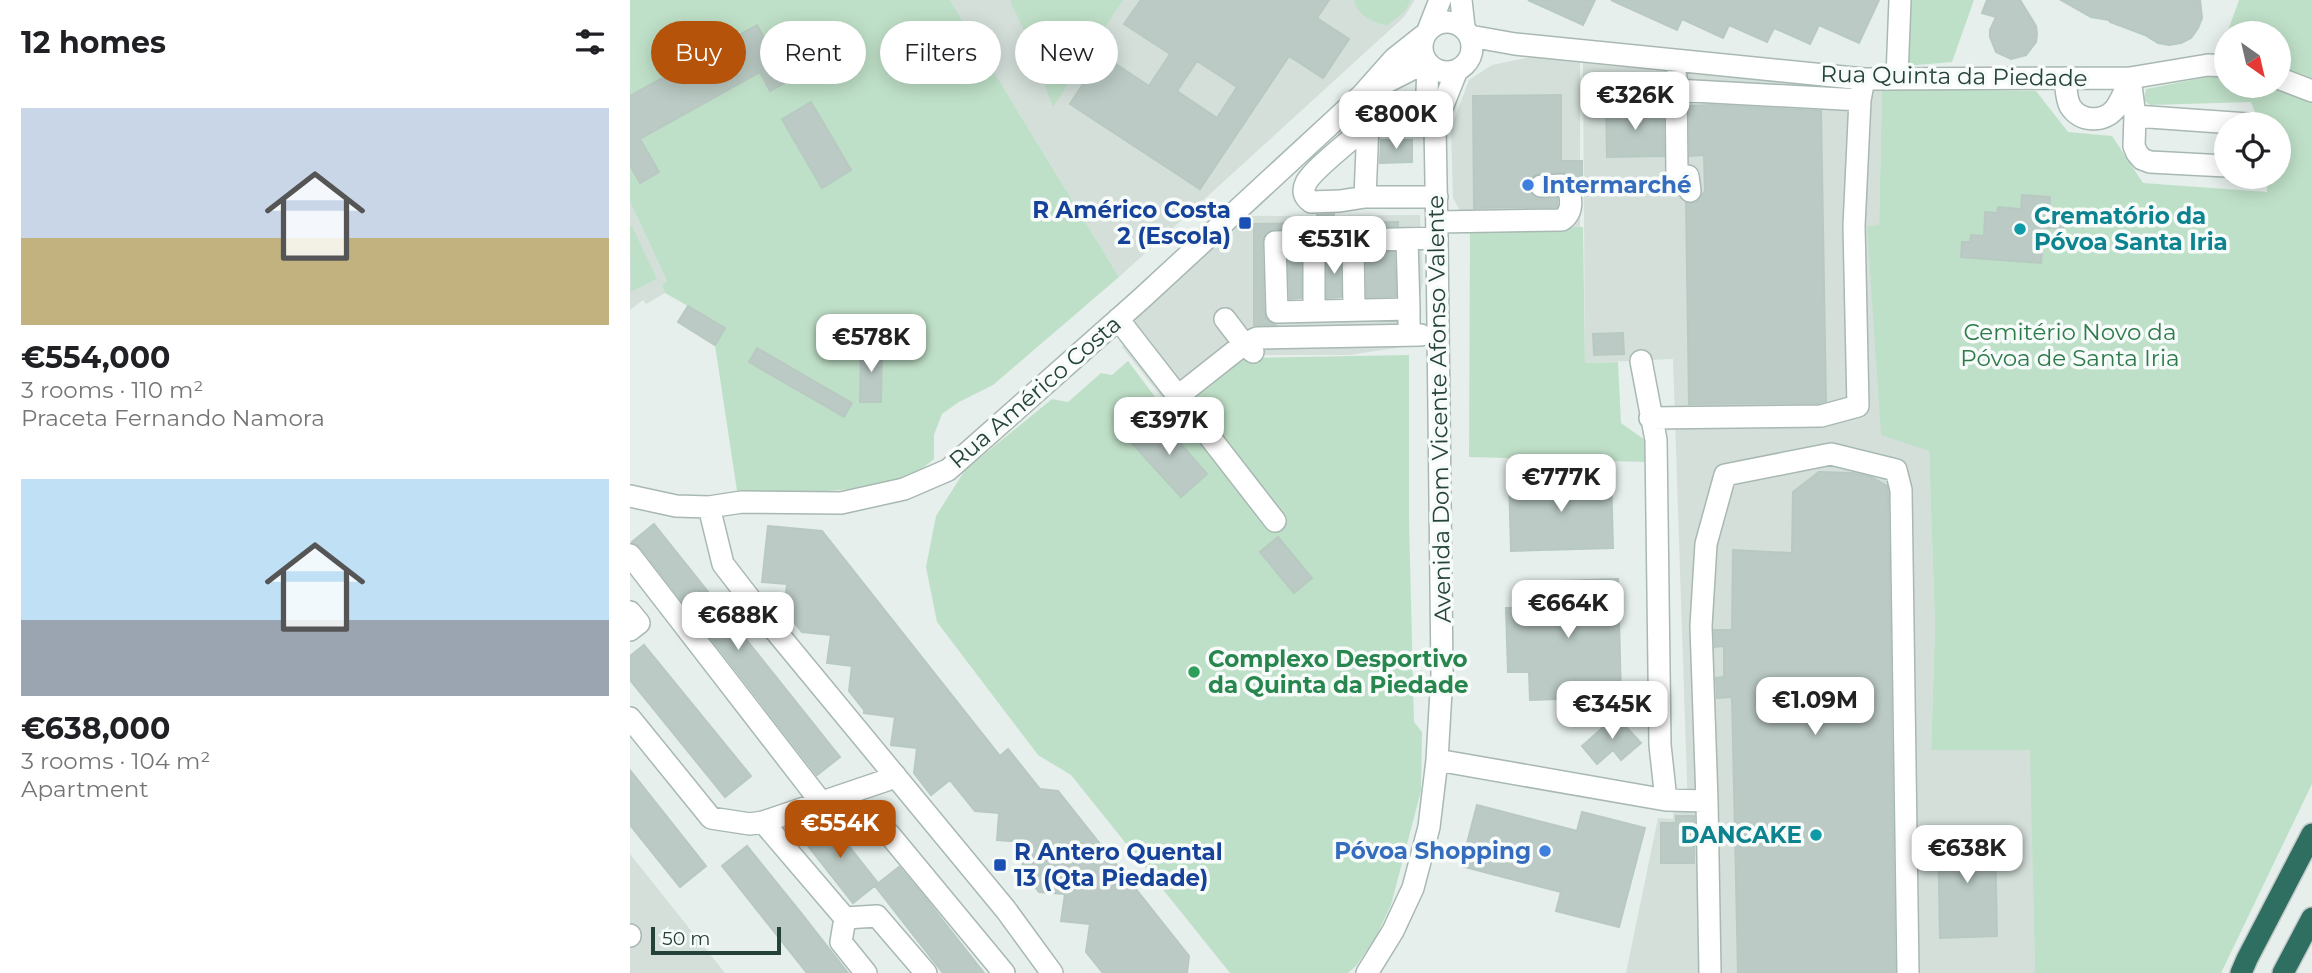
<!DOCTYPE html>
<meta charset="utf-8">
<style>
body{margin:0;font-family:Montserrat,sans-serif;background:#f2f2f2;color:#202124;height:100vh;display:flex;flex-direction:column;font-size:26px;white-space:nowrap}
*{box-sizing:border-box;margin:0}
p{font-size:23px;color:#757577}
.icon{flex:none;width:38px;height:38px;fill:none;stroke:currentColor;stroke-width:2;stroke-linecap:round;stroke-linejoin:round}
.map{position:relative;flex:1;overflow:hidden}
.side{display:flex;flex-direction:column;background:#fff;width:630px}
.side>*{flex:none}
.top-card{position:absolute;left:21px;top:21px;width:665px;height:63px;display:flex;gap:14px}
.needle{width:46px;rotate:146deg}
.buttons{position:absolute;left:1584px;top:21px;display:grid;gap:14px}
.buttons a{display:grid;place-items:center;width:77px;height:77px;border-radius:50%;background:#fff;box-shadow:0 4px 18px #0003;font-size:35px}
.scale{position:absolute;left:21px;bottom:18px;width:130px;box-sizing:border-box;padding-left:7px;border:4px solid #24423a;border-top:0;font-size:19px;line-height:24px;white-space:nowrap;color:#24423a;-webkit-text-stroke:5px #f7fbf9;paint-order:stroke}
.price{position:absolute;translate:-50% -60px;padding:0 16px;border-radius:14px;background:#fff;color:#222;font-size:23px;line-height:46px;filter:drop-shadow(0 2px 4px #0008)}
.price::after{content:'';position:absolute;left:50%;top:42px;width:21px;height:16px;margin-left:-10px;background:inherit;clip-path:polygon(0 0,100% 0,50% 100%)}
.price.current{background:#b45309;color:#fff}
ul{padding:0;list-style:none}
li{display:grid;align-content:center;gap:14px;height:371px;padding:0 21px}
li span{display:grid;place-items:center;height:217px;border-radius:0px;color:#555}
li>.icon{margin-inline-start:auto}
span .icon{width:126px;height:126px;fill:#fffc;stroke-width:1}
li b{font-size:30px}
h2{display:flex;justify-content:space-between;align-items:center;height:84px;padding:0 21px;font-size:30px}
.chip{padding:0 24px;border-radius:32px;background:#fff;box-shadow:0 4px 18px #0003;font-size:24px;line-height:63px}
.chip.current{background:#b45309;color:#fff}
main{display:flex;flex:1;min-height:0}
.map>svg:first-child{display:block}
</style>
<main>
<section class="side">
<h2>12 homes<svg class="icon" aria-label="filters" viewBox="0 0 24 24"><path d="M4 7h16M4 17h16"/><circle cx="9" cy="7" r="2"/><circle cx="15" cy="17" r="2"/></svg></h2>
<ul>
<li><span style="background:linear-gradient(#c9d6e8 60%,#c2b280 0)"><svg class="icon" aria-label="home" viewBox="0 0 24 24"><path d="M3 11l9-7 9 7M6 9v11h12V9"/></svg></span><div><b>€554,000</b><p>3 rooms · 110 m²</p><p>Praceta Fernando Namora</p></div></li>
<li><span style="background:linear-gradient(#bfe0f5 65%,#9aa5b1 0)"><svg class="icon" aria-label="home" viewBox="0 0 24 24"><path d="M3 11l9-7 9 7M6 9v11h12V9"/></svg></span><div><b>€638,000</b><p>3 rooms · 104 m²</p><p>Apartment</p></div></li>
</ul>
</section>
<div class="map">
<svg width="1682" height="973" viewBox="0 0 1682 973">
<rect width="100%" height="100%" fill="#e6efeb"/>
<path fill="#d4dfda" d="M320 0H785L774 17 489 277Z
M901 57 950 62V229H840L823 198 821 128 839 80 862 65Z
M953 63 1252 89 1249 225 1237 227 1299 450 1305 627 1301 750H1401L1405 973H996L1028 818 1043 819V812H1058L1043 359 955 363Z
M0 202 37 281 32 284 35 293 16 304 13 300 0 310Z
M790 215 793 281 779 346 719 355H617L541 409 492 347 510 311 620 216Z
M0 854 95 973H0Z"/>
<path fill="#bfe0c8" d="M0 0H320L489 277 363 385 329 402 312 414 304 435V459L279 479 251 487 183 492 107 491 85 345 48 322 58 306 35 293 32 284 37 281 0 202Z
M381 0H493L423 107 393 28 381 3Z
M724 0H781L775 11 757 26C742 21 728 17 724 0Z
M1275 0H1344L1322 62 1276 66 1281 14Z
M1609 0H1682V784L1591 973H1405L1400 750H1301L1305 627 1299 451 1251 435 1237 226 1249 225 1252 89 1406 91 1438 132 1482 136 1513 183 1637 192V177H1648V124H1630L1621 102 1520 105 1514 100 1516 89 1577 77 1596 36V86H1648V33H1597Z
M2 226 27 279 1 292 0 227Z
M953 227 955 363 988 362 991 423 1015 440 1016 462 839 457 840 229Z
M779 355V520L784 722 792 732 791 791 761 905 746 937 726 966 718 973H600L441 775 408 755 307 622 296 567 306 516 335 470 422 399 438 402 471 373 482 375 498 361 538 414 613 358Z"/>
<path fill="#bbcac4" stroke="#b8c9c2" stroke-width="2" fill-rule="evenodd" d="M511 0H699L687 18 719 39 693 78 659 56 570 189 440 104 472 55 519 86 540 54 494 24ZM567 61 607 87 587 118 547 91Z
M898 0H965L953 25Z
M981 0H1249L1229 43 1189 25 1180 44 1144 28 1137 42 1099 25 1093 38 1052 19 1047 30Z
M1357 0H1390L1406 26 1407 34 1406 42 1396 55 1381 59 1366 52 1360 37V30L1366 17 1352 13Z
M1431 0H1570L1572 18 1568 28 1561 38 1551 43 1539 45 1528 43 1515 35 1480 22 1479 20 1461 17Z
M127 25 158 81 140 91 130 72 10 139 29 172 10 183 0 165V96Z
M931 95V161H952V191L948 182 940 175 931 172 910 173 900 179 898 186 900 192 904 197 911 199 927 198V207L844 208 843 96Z
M181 102 221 170 192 188 152 119Z
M1082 105 1191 111 1196 401 1189 403 1059 404 1056 203 1067 202 1075 191 1074 155 1060 156 1059 106Z
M1033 106 1034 156 977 157 976 107Z
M751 140H782V162L750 163Z
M1392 195 1420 197 1419 212 1434 213 1433 229 1414 228 1411 263 1331 257 1332 242H1340L1341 235 1354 236 1355 212 1367 213 1368 207 1391 209Z
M704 214V223L768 222V226L645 229 638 231 632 242 634 312 636 319 645 325H624V224L687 223V215Z
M764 252 766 296 737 297 736 253Z
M671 254V298L660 299 658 255Z
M697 254H710L711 297 697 298Z
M58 306 95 328 85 345 48 322Z
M993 333 994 354 964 355 963 334Z
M231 346H252L251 402H230Z
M127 348 222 403 214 417 119 362Z
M527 417 577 474 551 497 500 441Z
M1189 472 1222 473 1241 477 1257 486 1258 492 1265 973H1108L1102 697 1087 698 1086 678 1094 677V646L1085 647 1084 630H1102L1103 550 1162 553 1163 492Z
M981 476 983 548 881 551 879 479Z
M24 524 210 757 187 775 10 547 2 542Z
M138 526 192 531 370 756 378 749 410 789 428 791 559 956 557 973H473L456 952 460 924 431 921 435 894 409 892 392 870 395 842 367 840 369 813 345 811 320 780 301 795 284 773 287 748 261 745 265 717 234 713V710L219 691 222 666 197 663 201 635 172 632 154 610 157 584 132 582Z
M648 537 682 578 664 593 630 552Z
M988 579 991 697 900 700 899 672H878L876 608H901L900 582Z
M14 645 121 776 95 797 0 680V656Z
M986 716 1011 743 991 760 983 750 967 764 952 746Z
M0 770 76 866 50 887 0 825Z
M847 805 947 831 952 812 1015 828 989 927 926 911 931 892 831 866Z
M1046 816H1064V863H1031V823H1046Z
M196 817 248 883 223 903 171 837Z
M1365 832 1367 936 1310 938 1308 833Z
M117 846 171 913 218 973H177L92 866Z
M269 867 295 898 354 973H313L245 886Z"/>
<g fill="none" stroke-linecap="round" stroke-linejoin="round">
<defs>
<path id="minor" d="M831 0 834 27
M792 47a25 25 0 1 1 50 0a25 25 0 1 1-50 0Z
M799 28 810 0
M840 36 885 44 1234 79 1500 78 1578 65 1596 66
M1046 77 1047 176H1058L1060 191
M1267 77 1270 0
M1435 78C1436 87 1436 98 1440 106 1450 122 1473 123 1485 109 1492 100 1496 88 1500 78
M1500 78 1505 116 1504 146 1507 153 1512 159 1520 162 1596 166
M1648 78 1682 91
M747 88 738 125 735 197H807
M743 89 796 62
M1045 90 1230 100
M1505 116 1618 124
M805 125 827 70
M735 197 710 201 681 202C674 197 672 191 676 183 682 170 725 137 738 125
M807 222 932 220C942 213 942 202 939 191L932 185 911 186
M777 239 779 309
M723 240 724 310
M684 311V241
M488 319 645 521
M595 319 614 344 623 352
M779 335V309L647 312 645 242 807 238
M547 397 614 344 627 338 791 335
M1020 418 1191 416 1228 406 1224 226 1230 100 1234 79
M0 496 46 506 79 507 112 502 211 503 274 489 318 470 511 299 732 95 764 59 793 36
M79 507 93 564 134 617 376 910 422 973
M0 555 191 802
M0 612 9 623 0 630
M0 718 81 818 120 824 133 822 257 780 265 775
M807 760 1036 800 1030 745 1026 440 1011 361
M207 797 228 823 259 834 374 973
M1036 800 1077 801
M133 822 215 918
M215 918 247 916 296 973
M215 918 211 942 236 973
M0 935V936
M737 973 763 931 783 888 799 827 807 760 812 674 807 238 805 125 797 92 798 64
M1080 973 1077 801 1071 626 1076 544 1095 475 1201 454 1266 470 1271 490 1278 973"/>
<path id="highway" d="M1611 973 1617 959 1682 834
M1653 973 1682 918"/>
</defs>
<use href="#minor" stroke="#a8b8b2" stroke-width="24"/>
<use href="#highway" stroke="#c2cac8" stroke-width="24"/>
<use href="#minor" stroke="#fff" stroke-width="21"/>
<use href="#highway" stroke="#2f6f62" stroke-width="21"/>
</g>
<g fill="#3f7fe0" stroke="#f7fbf9" stroke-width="2.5">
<circle cx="898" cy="185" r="7"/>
<circle cx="915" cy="851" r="7"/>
</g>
<g fill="#1a4fb4" stroke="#f7fbf9" stroke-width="2.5">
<rect x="608" y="216" width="14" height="14" rx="3.5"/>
<rect x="363" y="858" width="14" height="14" rx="3.5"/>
</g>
<g fill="#0f9aa8" stroke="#f7fbf9" stroke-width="2.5">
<circle cx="1390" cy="229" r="7"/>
<circle cx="1186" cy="835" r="7"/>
</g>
<circle fill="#2e9e5b" stroke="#f7fbf9" stroke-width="2.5" cx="564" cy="672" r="7"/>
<g text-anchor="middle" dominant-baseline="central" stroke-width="7" stroke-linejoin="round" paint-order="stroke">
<g font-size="23" fill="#24423a" stroke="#f7fbf9">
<text transform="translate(1324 76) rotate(1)">Rua Quinta da Piedade</text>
<text transform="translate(405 392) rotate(-41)">Rua Américo Costa</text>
<text transform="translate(809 409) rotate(-91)">Avenida Dom Vicente Afonso Valente</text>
</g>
<g font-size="23" font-weight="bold" fill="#366cbe" stroke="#f7fbf9" text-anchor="start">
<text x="912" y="185">Intermarché</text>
<text x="901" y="851" text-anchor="end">Póvoa Shopping</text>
</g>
<g font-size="23" font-weight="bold" fill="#164399" stroke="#f7fbf9" text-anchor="end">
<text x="601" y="210">R Américo Costa<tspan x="601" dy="26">2 (Escola)</tspan></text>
<text x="384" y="852" text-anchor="start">R Antero Quental<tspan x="384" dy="26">13 (Qta Piedade)</tspan></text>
</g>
<g font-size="23" font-weight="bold" fill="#0d838f" stroke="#f7fbf9" text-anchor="start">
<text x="1404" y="216">Crematório da<tspan x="1404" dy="26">Póvoa Santa Iria</tspan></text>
<text x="1172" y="835" text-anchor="end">DANCAKE</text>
</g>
<g font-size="23" fill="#2d7a4b" stroke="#f7fbf9">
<text x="1440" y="332">Cemitério Novo da<tspan x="1440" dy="26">Póvoa de Santa Iria</tspan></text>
</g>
<g font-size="23" font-weight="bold" fill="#27864d" stroke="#f7fbf9" text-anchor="start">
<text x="578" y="659">Complexo Desportivo<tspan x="578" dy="26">da Quinta da Piedade</tspan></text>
</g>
</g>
</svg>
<div class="buttons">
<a><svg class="needle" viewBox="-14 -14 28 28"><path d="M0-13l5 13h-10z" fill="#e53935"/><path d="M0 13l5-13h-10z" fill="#757577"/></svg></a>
<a><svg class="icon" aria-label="locate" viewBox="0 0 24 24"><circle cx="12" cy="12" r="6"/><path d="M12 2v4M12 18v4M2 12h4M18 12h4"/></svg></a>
</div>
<div class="scale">50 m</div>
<b class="price" style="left:1005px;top:132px">€326K</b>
<b class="price" style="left:766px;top:151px">€800K</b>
<b class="price" style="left:704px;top:276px">€531K</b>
<b class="price" style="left:241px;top:374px">€578K</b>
<b class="price" style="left:539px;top:457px">€397K</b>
<b class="price" style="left:931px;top:514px">€777K</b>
<b class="price" style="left:938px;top:640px">€664K</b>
<b class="price" style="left:108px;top:652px">€688K</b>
<b class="price" style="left:1185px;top:737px">€1.09M</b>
<b class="price" style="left:982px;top:741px">€345K</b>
<b class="price current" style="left:210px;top:860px">€554K</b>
<b class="price" style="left:1337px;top:885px">€638K</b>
<div class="top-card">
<a class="chip current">Buy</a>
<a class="chip">Rent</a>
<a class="chip">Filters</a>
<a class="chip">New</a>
</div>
</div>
</main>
